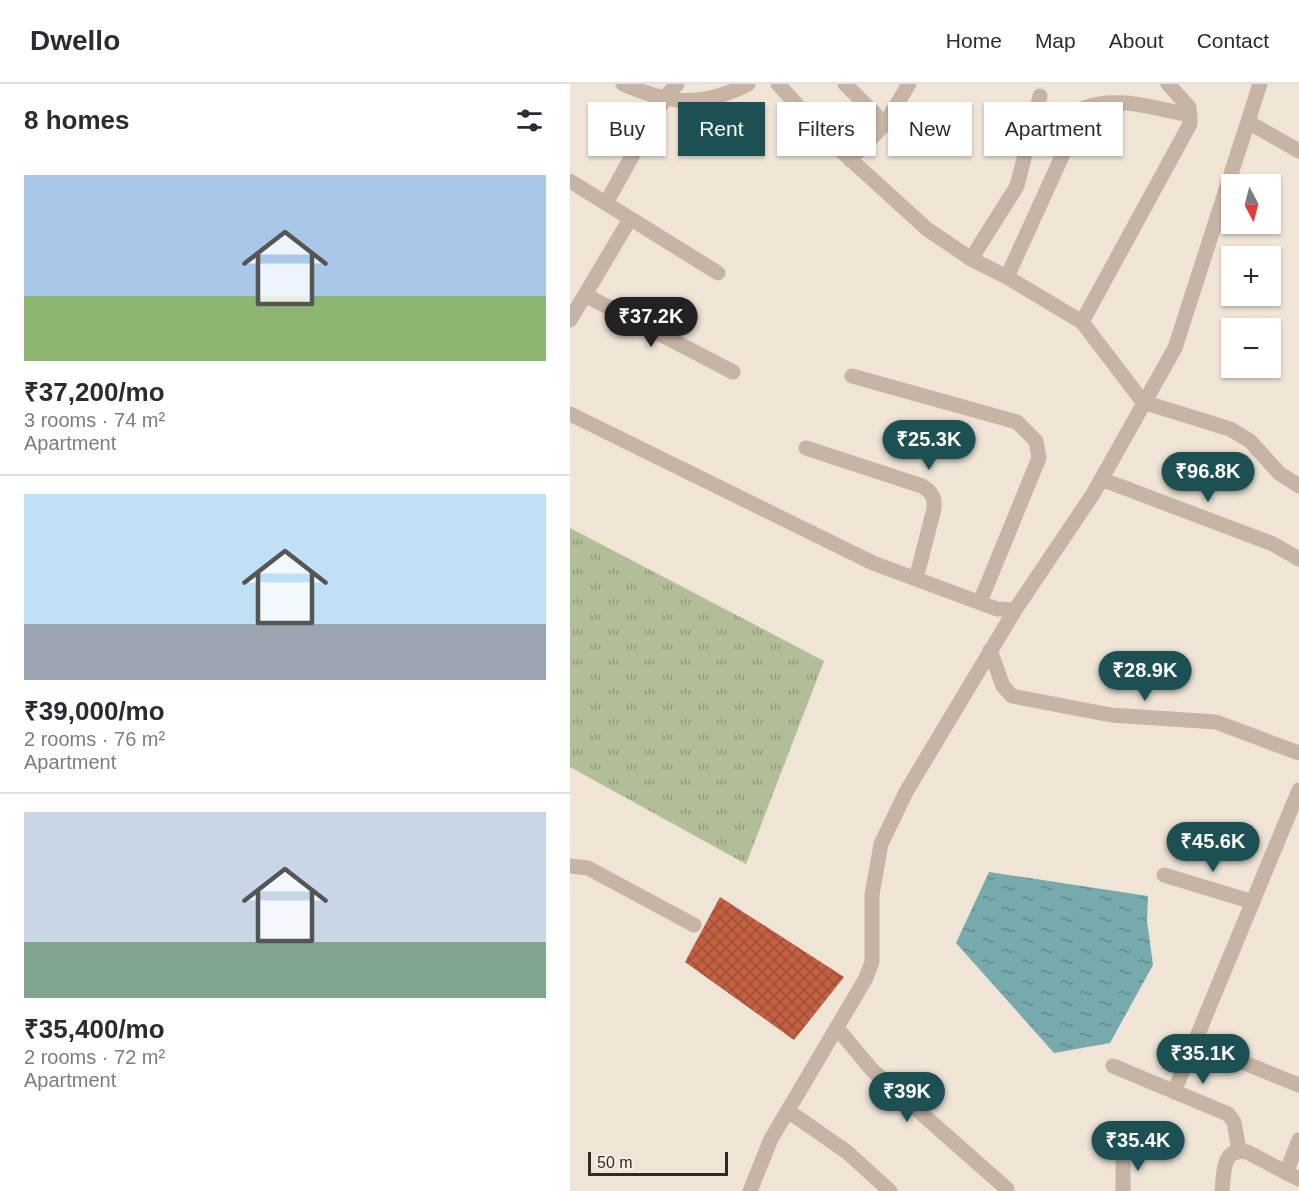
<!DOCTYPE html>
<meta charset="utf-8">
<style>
body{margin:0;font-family:Helvetica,sans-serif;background:#f2f2f3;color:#2b2b33;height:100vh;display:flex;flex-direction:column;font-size:22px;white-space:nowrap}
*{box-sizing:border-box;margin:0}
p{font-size:20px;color:#7c7c81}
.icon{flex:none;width:33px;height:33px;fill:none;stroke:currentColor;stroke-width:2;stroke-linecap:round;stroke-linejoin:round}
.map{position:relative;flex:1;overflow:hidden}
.side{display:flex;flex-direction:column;background:#fff;width:570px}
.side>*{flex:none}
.top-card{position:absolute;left:18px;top:18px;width:570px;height:54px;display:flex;gap:12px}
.needle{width:39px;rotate:173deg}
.fabs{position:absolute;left:651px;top:90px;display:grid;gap:12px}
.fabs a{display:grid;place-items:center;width:60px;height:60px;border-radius:0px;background:#fff;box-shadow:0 2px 4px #0004;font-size:30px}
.scale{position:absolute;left:18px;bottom:15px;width:140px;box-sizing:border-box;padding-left:6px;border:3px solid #332925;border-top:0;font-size:16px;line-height:21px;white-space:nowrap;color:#332925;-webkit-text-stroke:4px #f8eee3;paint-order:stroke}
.price{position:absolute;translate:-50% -51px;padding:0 14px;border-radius:21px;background:#1c5053;color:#fff;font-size:20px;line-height:39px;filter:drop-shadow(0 2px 3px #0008)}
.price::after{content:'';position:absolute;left:50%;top:36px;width:18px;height:14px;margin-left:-9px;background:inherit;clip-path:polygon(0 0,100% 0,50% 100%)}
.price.selected{background:#222;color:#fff}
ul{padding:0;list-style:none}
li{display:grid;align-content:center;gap:12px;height:318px;padding:0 24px}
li+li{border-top:2px solid #e1e1e2}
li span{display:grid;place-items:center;height:186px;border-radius:0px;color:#555}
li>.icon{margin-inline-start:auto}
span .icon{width:108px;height:108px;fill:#fffc;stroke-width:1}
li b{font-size:26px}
h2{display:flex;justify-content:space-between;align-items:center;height:72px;padding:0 24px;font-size:26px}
.tag{padding:0 21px;border-radius:0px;background:#fff;box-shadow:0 2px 4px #0004;font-size:21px;line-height:54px}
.tag.selected{background:#1c5053;color:#fff}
header{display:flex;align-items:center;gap:36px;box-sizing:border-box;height:84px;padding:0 30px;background:#fff;border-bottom:2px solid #e1e1e2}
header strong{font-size:28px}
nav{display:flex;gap:33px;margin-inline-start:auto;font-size:21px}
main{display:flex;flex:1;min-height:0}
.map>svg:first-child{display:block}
</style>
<header>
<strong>Dwello</strong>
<nav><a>Home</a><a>Map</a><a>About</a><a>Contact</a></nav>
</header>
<main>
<section class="side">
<h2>8 homes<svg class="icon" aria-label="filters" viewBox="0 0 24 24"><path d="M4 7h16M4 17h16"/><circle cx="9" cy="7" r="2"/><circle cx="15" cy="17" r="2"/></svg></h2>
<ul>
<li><span style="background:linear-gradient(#a9c7e8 65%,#8fb573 0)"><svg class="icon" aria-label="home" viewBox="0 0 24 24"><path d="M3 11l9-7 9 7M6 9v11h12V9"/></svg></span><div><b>₹37,200/mo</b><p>3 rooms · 74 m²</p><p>Apartment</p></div></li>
<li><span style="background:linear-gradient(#bfe0f5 70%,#9aa5b1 0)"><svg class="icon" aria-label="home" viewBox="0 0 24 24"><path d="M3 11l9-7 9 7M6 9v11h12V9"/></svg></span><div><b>₹39,000/mo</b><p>2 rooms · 76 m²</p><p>Apartment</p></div></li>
<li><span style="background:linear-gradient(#c9d6e8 70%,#7fa58c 0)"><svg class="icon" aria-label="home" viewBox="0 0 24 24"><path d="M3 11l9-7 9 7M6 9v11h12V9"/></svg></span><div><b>₹35,400/mo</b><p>2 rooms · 72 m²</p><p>Apartment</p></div></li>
</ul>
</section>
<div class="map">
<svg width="729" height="1107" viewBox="0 0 729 1107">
<defs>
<pattern id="park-tufts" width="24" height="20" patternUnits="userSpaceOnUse" patternTransform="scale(1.5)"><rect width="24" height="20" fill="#b2be98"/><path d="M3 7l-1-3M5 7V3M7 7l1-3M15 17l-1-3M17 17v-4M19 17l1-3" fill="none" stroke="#919a7c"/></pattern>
<pattern id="water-ripples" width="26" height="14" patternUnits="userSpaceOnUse" patternTransform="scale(1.5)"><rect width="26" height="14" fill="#77aaac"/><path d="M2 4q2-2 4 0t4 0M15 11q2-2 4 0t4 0" fill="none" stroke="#628a8c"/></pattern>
<pattern id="building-cross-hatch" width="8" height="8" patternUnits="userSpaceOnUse" patternTransform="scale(1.5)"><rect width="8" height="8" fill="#c36042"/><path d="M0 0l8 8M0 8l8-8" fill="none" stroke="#9f4f37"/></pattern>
</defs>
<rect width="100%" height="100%" fill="#f0e4d7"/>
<path fill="url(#park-tufts)" d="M0 444 254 577 176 780 0 683Z"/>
<path fill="url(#water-ripples)" d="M419 788 578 812 577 837 583 881 540 959 484 969 386 859Z"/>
<path fill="url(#building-cross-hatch)" d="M150 813 274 893 224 956 115 878Z"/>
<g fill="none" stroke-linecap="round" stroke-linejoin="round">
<path stroke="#c7b4a4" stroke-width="15" d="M53 0C100 20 131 24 178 0
M208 0 259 56 357 145 401 175 437 193 512 238 573 318 660 345 680 357 709 389 729 402
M275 0 315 40
M678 38 729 67
M280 76 315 40 339 0
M0 97 148 189
M36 119 94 15 107 0
M401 175 447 102 470 12
M437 193 514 24C547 11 586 25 620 31
M15 211 163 288
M0 236 60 135
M512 238 620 40 619 23 598 0
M282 292 447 338 466 357 469 374 410 518
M0 330 303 479 427 525 445 526 523 410 605 264 690 0
M236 364 352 402C362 408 365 413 364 425L346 495
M531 395 703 460 729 475
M420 566 433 602 442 612 541 631 646 638 729 669
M0 782 18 784 124 841
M594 791 683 818
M267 944 302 986 437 1105
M625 959 729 1001
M543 982 658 1030 664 1038 669 1066
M604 1008 729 706
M218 1027 277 1068 320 1107
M553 1069V1107
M716 1089 729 1056
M180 1107 201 1055 296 894 302 878V811L311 760 336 708 445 526
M652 1107C654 1088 652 1063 677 1068L729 1095"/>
</g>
</svg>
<div class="fabs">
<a><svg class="needle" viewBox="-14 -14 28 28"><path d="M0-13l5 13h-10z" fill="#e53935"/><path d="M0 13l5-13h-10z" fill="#7c7c81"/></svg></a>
<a>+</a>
<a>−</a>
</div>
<div class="scale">50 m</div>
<b class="price selected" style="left:81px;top:264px">₹37.2K</b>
<b class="price" style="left:359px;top:387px">₹25.3K</b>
<b class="price" style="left:638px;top:419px">₹96.8K</b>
<b class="price" style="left:575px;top:618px">₹28.9K</b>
<b class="price" style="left:643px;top:789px">₹45.6K</b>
<b class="price" style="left:633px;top:1001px">₹35.1K</b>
<b class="price" style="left:337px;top:1039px">₹39K</b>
<b class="price" style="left:568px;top:1088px">₹35.4K</b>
<div class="top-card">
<a class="tag">Buy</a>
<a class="tag selected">Rent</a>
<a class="tag">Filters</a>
<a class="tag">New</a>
<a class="tag">Apartment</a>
</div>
</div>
</main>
